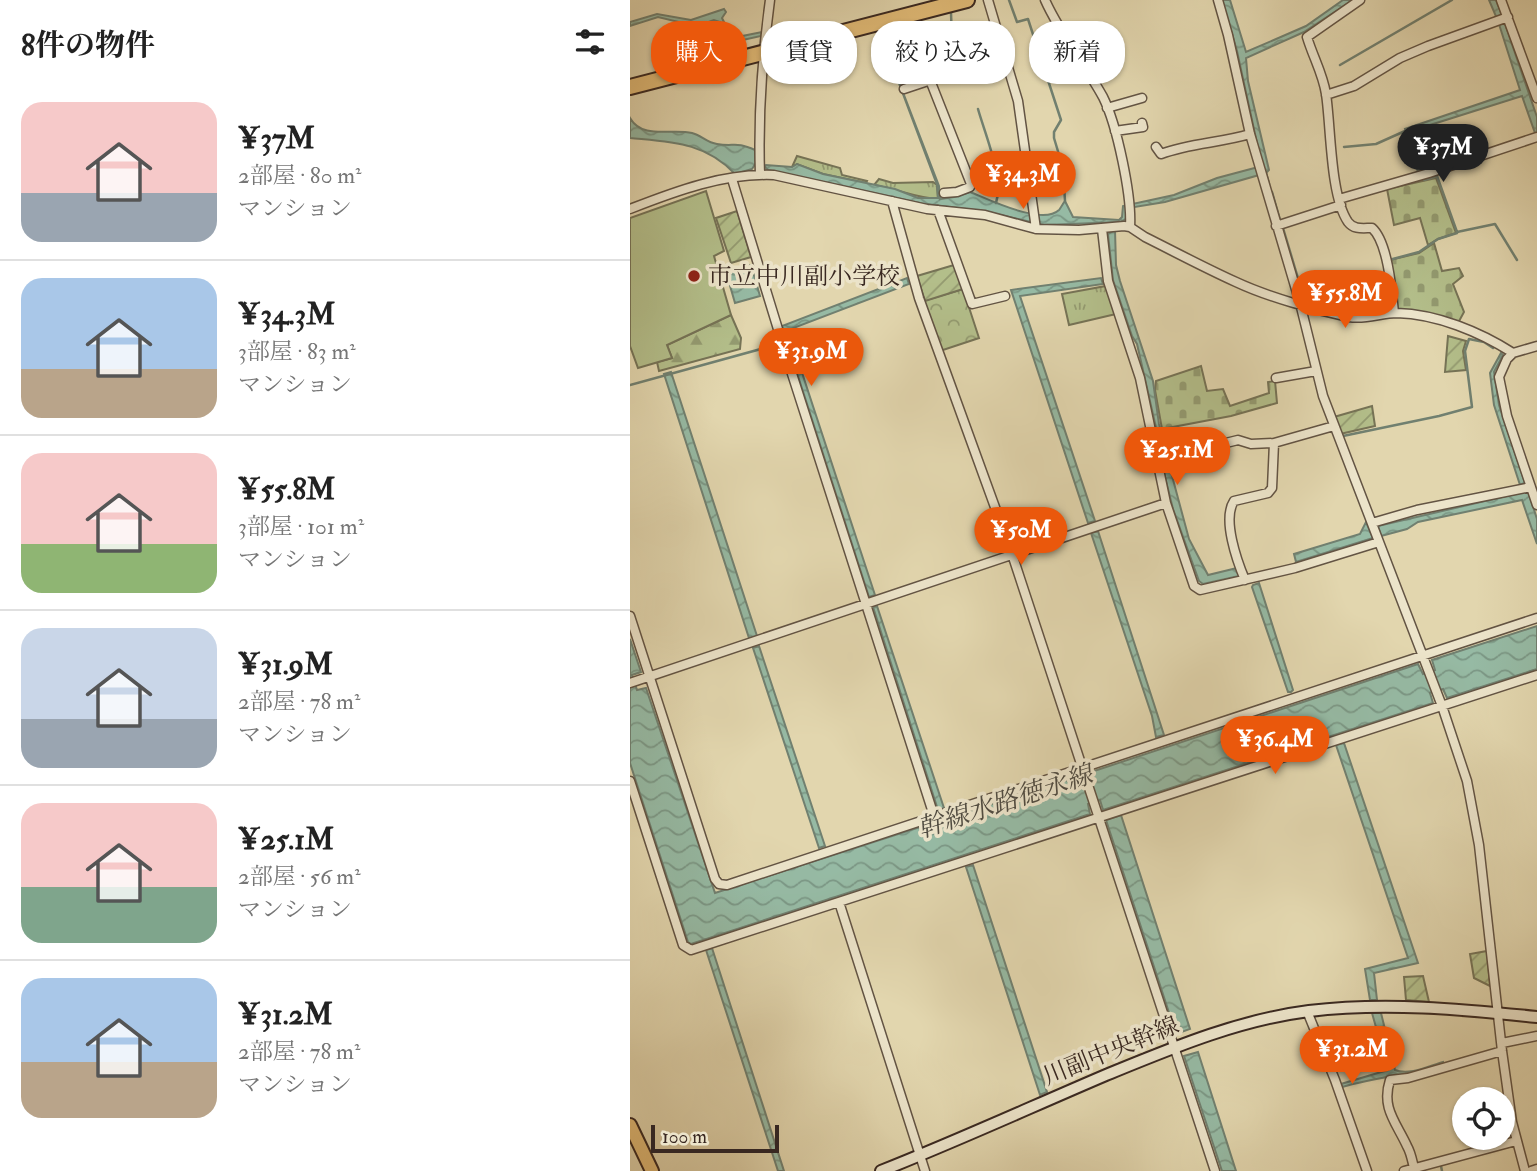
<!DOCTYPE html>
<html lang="ja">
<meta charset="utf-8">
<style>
body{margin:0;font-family:"IM FELL Double Pica","Noto Serif JP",serif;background:#f6f6f6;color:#222;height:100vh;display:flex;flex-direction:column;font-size:26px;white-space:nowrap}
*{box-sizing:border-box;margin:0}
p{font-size:23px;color:#767676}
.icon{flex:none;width:38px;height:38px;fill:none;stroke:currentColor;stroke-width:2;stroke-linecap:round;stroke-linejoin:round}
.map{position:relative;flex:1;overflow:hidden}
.drawer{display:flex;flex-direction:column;background:#fff;width:630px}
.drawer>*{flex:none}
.hud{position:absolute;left:21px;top:21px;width:665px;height:63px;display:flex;gap:14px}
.tools{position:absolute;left:822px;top:1087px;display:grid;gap:14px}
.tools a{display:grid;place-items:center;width:63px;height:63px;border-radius:50%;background:#fff;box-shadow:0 2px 5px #0004;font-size:35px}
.scale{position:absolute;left:21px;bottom:18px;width:128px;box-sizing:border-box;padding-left:7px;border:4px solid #392821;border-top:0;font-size:19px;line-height:24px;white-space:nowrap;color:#392821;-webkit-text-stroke:5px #ece4ca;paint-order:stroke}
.price{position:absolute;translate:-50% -60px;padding:0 16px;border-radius:24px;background:#ea580c;color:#fff;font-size:23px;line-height:46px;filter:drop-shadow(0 2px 4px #0008)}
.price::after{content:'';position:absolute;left:50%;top:42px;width:21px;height:16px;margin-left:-10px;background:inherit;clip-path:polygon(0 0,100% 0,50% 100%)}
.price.active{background:#222;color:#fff}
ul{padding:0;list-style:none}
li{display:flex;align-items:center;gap:21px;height:175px;padding:0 21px}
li+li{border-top:2px solid #e0e0e0}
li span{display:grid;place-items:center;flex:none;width:196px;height:140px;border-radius:21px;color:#555}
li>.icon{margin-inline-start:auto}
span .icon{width:84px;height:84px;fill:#fffc;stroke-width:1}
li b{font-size:30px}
h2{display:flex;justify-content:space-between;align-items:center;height:84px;padding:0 21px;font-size:30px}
.pill{padding:0 24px;border-radius:28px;background:#fff;box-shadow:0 2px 5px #0004;font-size:24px;line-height:63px}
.pill.active{background:#ea580c;color:#fff}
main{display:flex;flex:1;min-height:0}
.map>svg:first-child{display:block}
</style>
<main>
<section class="drawer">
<h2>8件の物件<svg class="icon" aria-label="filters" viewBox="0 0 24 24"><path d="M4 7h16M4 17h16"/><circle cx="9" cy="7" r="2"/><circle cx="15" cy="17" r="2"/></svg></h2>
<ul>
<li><span style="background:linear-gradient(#f6c9c9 65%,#9aa5b1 0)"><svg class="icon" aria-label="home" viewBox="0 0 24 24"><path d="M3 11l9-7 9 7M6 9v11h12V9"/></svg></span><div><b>¥37M</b><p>2部屋 · 80 m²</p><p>マンション</p></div></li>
<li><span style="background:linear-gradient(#a9c7e8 65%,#b9a48a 0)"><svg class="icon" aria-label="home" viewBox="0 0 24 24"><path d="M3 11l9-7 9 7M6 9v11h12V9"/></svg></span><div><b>¥34.3M</b><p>3部屋 · 83 m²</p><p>マンション</p></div></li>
<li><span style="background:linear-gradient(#f6c9c9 65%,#8fb573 0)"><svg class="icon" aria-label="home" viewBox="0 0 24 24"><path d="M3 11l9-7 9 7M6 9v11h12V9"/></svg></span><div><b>¥55.8M</b><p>3部屋 · 101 m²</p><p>マンション</p></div></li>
<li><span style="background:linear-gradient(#c9d6e8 65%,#9aa5b1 0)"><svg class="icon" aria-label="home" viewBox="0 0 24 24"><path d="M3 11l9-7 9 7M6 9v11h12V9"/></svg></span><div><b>¥31.9M</b><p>2部屋 · 78 m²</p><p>マンション</p></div></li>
<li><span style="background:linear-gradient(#f6c9c9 60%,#7fa58c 0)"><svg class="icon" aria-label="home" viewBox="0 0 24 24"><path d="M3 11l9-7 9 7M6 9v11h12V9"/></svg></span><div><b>¥25.1M</b><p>2部屋 · 56 m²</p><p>マンション</p></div></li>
<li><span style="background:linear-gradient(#a9c7e8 60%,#b9a48a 0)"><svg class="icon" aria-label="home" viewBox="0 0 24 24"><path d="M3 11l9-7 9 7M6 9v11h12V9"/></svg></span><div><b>¥31.2M</b><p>2部屋 · 78 m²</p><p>マンション</p></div></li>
</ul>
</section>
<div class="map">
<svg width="907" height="1171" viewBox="0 0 907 1171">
<defs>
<pattern id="grass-tufts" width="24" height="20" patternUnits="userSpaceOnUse" patternTransform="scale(1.75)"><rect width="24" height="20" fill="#b3be8a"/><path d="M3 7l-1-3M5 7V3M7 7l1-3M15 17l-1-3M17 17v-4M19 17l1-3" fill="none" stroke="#939a70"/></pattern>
<pattern id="forest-firs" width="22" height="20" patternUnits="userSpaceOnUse" patternTransform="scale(1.75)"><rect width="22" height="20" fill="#b3be8a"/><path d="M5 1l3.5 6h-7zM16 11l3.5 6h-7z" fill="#939a70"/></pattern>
<pattern id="cemetery-stones" width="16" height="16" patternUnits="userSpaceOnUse" patternTransform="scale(1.75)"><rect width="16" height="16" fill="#b3be8a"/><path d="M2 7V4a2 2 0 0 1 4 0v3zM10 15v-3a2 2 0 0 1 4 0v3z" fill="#939a70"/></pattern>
<pattern id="park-crowns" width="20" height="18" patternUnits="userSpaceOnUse" patternTransform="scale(1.75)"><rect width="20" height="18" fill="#b3be8a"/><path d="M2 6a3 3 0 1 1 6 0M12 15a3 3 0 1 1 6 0" fill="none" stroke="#939a70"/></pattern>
<pattern id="garden-furrows" width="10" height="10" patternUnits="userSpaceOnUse" patternTransform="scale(1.75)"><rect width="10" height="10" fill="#b3be8a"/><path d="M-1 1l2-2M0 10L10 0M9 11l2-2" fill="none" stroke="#939a70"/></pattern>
<pattern id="water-waves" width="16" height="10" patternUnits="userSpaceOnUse" patternTransform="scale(1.75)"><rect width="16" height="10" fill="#96baa4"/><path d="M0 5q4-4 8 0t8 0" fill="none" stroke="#7b9785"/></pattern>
</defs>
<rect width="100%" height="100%" fill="#e2d6ae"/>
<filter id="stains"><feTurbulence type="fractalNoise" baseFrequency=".00286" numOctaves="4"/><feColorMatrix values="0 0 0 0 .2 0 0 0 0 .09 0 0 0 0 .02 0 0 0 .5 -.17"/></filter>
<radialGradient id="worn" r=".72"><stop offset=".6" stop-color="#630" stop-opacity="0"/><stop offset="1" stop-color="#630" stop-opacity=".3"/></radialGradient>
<path fill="url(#grass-tufts)" stroke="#767356" stroke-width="2" d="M167 156 210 168 212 175 237 181 236 183 193 174 167 164 162 167Z
M249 179 263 183 303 182 307 185 308 199C286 198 267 189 244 185Z
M476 286 486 314 439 325 432 294Z"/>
<path fill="url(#forest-firs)" stroke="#767356" stroke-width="2" d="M101 315 111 338 110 349 29 371 27 362 42 358 37 345Z"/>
<path fill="url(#cemetery-stones)" stroke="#767356" stroke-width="2" d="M806 178 826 233 808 239 798 245 790 218 764 225 757 189Z
M804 243 812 271 829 268 833 276 823 284 834 312 828 323 766 310 760 260 789 253Z
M571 366 577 391 593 389 600 406 639 393 638 382 645 381 647 403 601 416 532 429 525 390 526 381Z"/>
<path fill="url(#park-crowns)" stroke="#767356" stroke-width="2" d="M333 289 349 338 310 351 293 301Z"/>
<path fill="url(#garden-furrows)" stroke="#767356" stroke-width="2" d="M107 211 121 257 101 263 86 218Z
M324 265 333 289 295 301 287 276Z
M818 336 836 341 833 351 836 370 815 372Z
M742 406 745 426 710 434 704 417Z
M857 951 860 986 844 978 840 954Z
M793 976 799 1002 776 1000 774 977Z"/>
<path fill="#b3be8a" stroke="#767356" stroke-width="2" d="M76 191 94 251 84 256 101 315 37 345 42 358 8 368 0 346V218Z"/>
<path fill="url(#water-waves)" stroke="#718070" stroke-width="2" d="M592 0H600L616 52 676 26 713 0H723L674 32 616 58 618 81 639 170 636 173 535 202 498 208 497 218 491 222 414 225 353 211 294 204 138 170 135 167 136 165 162 167 167 164 193 174 265 189 288 198H308L307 185 249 30 309 186 310 199 324 197 340 192C358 199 412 226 429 210 430 209 434 202 435 201L443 217 489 220 492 217 493 206 544 195 587 178 632 166 607 51Z
M859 0H866L871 13 870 19 875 24 907 117V134L905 133 892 96 781 131 793 171 788 172 775 129 890 90 868 21Z
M94 9 96 12 92 18 102 38 132 32 131 36 99 43 90 22 84 20C53 31 57 31 62 62L58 63 53 23 28 17 0 26V22L27 14 61 20Z
M0 118C13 140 41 128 62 133 71 135 77 143 87 144 105 147 105 141 125 150L126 163 122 169 105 174C75 142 41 142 0 138Z
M485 230 486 265 490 281 523 381 529 424 537 453 532 454 507 344 502 336 483 280 478 234Z
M121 265 130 296 105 303 96 272Z
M277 278 279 284 158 330 245 595 239 597 152 326Z
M471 278 473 284 390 296 465 521 458 523 381 290Z
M871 353 873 355 864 372 869 405 895 483 890 485 864 405 860 373Z
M41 372 127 636 119 638 34 374Z
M538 461 559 539 578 575 607 568 609 576 573 584 569 581 543 509 532 465Z
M898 491 907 519V544L892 500 788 522 777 529 751 536 748 526Z
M736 522 743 538 666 562 664 554 730 534Z
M468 531 534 735 526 737 522 716 461 533Z
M629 583 663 690 661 692H658L622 587 623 585Z
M247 606 314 808 308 810 243 607Z
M907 626V669L817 698 813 689 800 693 803 703 473 810 470 800 458 804 460 814 61 944 58 942 0 763V639L11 672 2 675 7 690 16 688 85 893 448 776 451 785 463 781 461 772 788 664 793 674 805 670 802 660Z
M129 646 195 846 189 848 123 648Z
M714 743 788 963 744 973 747 1000H740L735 969 778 958 706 745Z
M491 815 560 1029 546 1034 476 820Z
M343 865 417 1092 410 1095 336 867Z
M82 948 154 1171H148L76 950Z
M742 1013H751L765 1070C779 1076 799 1066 813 1062V1066C779 1075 745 1077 712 1087L711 1084 758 1070Z
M568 1052 606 1171H592L554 1056Z"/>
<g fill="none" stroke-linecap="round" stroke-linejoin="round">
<path stroke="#718070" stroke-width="2.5" d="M379 0 387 22 398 19 431 120 424 132V138L433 168 435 201
M321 13 323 68
M710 65 822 0
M348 109C355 134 374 178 366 203
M714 147 746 144 775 131
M636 173 639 184
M794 180 807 176 827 232 865 224 887 260
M642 192 650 220
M653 228 670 285
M759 260 789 252 808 239 827 233
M0 385 149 344
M713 436 809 416 842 407 835 351 839 339 854 342 863 348
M811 1166 812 1171"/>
<defs>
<path id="street" d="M358 0 388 101 406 229
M415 0C430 34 455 64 473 97 487 125 502 196 500 227
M588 0 598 35 620 134 670 303 693 396 812 706 837 781 849 845 872 1051 882 1122 895 1171
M730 0 677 37C683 57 693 74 696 94 701 126 700 196 718 222 724 230 733 228 742 228 758 242 762 292 764 313
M871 0 907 98
M300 80 341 184 340 187 327 192 314 193
M274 89 376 55
M696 95 724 86 770 58 798 46 878 17
M477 108 512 98
M485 131 513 127 512 123
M526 147 531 154C560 143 590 143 620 134
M130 175C128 116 132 58 140 0
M102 179 155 352 304 816
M709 199 799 173 907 137
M262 201 289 298 382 554 585 1171
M0 209C46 191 94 173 144 175L297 209 355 215 406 229 449 230 494 226 500 227 515 237C545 252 575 268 606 282 638 297 685 310 719 317 736 320 751 313 767 313 807 314 850 332 883 353
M308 210 342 304 375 296
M646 226 711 205
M472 229 478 281 510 378 536 503 564 586 570 590 665 568 749 542
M907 346 883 353 877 359 869 377 877 416 907 505
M646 378 686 371
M527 460 608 440 621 444 644 443 704 426
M742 523 787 510 901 487
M615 580C607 561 592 519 604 501L638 493 642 488 644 443
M0 616 85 879 89 884 97 885 907 618
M0 683 536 503
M0 781 53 945 61 950 907 675
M209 902 295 1171
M677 1011 705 1080 737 1171
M872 1043 907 1036
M784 1168C782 1160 781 1153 777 1146 766 1122 751 1108 760 1080L778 1078 872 1051
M774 1171 886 1141
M901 1171 907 1169"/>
<path id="secondary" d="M251 1171C327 1141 401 1107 476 1075 542 1048 608 1020 679 1011 755 1002 831 1009 907 1017"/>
<path id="primary" d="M0 1125 22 1171"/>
<path id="highway" d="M0 87 337 0"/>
</defs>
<use href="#street" stroke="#635444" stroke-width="11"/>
<use href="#secondary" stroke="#392821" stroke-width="14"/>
<use href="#primary" stroke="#392821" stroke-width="16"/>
<use href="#highway" stroke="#392821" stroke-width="18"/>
<use href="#street" stroke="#ece4ca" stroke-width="8"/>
<use href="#secondary" stroke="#ece4ca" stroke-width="10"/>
<use href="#primary" stroke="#e1bb77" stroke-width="12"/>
<use href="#highway" stroke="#e1bb77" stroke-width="14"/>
</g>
<circle fill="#8f2418" stroke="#ece4ca" stroke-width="2.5" cx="64" cy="276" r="7"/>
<g text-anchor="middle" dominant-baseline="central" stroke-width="7" stroke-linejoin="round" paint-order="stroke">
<g font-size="24" fill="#392821" stroke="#ece4ca" text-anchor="start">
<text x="78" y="276">市立中川副小学校</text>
</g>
<g font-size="24" fill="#392821" stroke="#ece4ca">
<text transform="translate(481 1051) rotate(-22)">川副中央幹線</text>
</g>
<g font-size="26" font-style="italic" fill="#504c42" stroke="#ece4ca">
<text transform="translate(375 802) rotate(-18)">幹線水路徳永線</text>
</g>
</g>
<rect width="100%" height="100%" filter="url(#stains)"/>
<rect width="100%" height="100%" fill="url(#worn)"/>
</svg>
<div class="tools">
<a><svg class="icon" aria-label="locate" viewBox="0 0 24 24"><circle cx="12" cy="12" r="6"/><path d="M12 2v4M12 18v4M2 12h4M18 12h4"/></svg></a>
</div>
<div class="scale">100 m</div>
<b class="price active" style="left:813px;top:184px">¥37M</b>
<b class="price" style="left:393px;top:211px">¥34.3M</b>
<b class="price" style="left:715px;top:330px">¥55.8M</b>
<b class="price" style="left:181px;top:388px">¥31.9M</b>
<b class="price" style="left:547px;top:487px">¥25.1M</b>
<b class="price" style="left:391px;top:567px">¥50M</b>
<b class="price" style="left:645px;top:776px">¥36.4M</b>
<b class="price" style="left:722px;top:1086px">¥31.2M</b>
<div class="hud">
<a class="pill active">購入</a>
<a class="pill">賃貸</a>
<a class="pill">絞り込み</a>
<a class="pill">新着</a>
</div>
</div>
</main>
